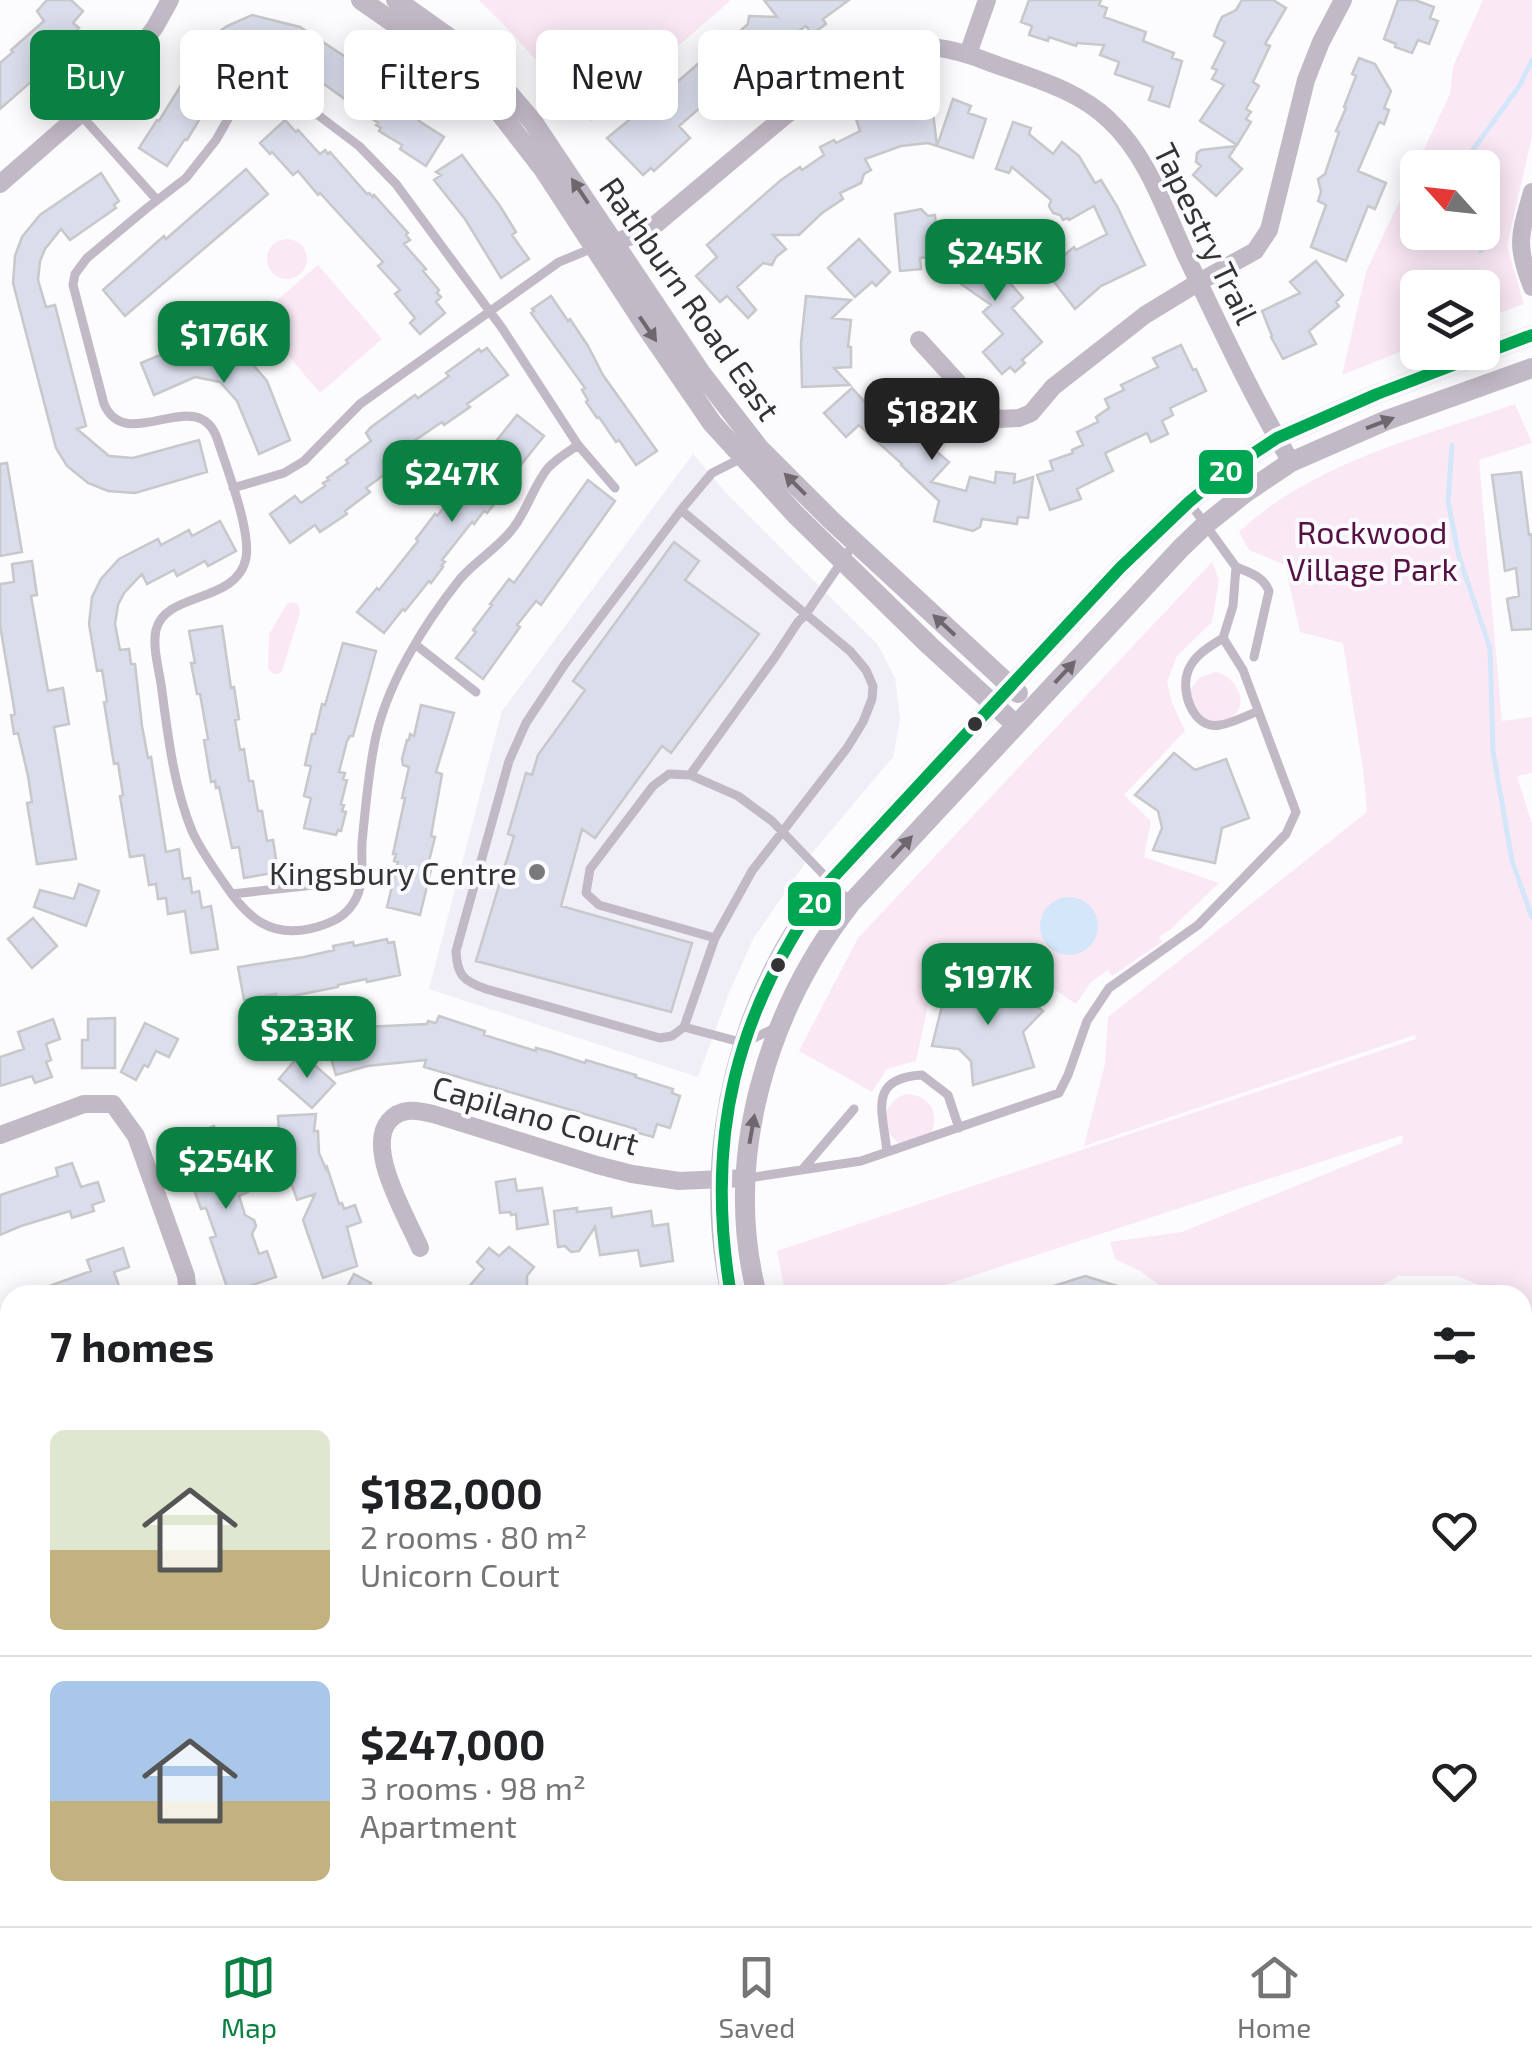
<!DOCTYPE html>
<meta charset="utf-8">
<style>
body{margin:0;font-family:"Exo 2",sans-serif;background:#f6f6f6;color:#202124;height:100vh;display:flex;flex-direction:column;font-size:38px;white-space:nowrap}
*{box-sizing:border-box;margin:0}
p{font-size:32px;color:#757577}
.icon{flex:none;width:55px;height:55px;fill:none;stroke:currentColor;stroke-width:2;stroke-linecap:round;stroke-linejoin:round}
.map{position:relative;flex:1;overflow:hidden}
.side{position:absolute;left:0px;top:1285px;width:1532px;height:642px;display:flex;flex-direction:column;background:#fff;border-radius:30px 30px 0 0;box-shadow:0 5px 25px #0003}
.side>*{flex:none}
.hud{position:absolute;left:30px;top:30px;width:1000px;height:90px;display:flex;gap:20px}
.needle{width:65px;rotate:297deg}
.buttons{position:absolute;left:1400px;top:150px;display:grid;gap:20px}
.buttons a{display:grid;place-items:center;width:100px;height:100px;border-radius:15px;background:#fff;box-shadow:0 5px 25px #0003;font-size:50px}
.price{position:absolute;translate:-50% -85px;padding:0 22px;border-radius:20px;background:#0b8043;color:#fff;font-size:32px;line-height:65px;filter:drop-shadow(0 2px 5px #0008)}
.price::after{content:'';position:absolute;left:50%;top:60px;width:30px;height:22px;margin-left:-15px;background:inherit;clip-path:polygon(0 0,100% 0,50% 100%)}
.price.selected{background:#222;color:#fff}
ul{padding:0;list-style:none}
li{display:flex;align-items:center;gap:30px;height:250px;padding:0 50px}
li+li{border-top:2px solid #e0e0e0}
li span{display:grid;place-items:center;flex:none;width:280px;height:200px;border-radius:15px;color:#555}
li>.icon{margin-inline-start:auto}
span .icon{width:120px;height:120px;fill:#fffc;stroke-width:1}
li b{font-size:42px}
h2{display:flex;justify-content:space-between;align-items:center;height:120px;padding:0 50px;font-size:42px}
.pill{padding:0 35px;border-radius:15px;background:#fff;box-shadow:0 5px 25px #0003;font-size:35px;line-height:90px}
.pill.selected{background:#0b8043;color:#fff}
.tab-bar{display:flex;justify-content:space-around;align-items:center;height:140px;border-top:2px solid #e0e0e0;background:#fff;font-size:28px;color:#757577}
.tab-bar a{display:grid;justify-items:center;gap:5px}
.tab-bar .selected{color:#0b8043}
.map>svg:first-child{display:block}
</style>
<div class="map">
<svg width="1532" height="1926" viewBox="0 0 1532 1926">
<rect width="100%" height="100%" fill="#fcfbfe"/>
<path fill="#f0eef6" d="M693 454 726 493 878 645 895 678 900 719 893 757 812 853 753 939 729 993 698 1077 429 989 502 711Z
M10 1834V1918H303L307 1926H10L0 1897V1837Z"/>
<path fill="#fae9f5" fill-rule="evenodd" d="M479 0H731L591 122 511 32Z
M1483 0H1532V136L1507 246 1524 304 1483 319 1482 288H1418L1417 345 1342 375 1366 272 1450 94 1453 67ZM1418 168H1482V232H1418Z
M267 259a20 20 0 1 1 40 0a20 20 0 1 1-40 0Z
M318 265 382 339 320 393 256 318Z
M1515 404 1532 443 1479 460 1502 721 1532 717V773L1517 776 1532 824V1853H1522V1405L1527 1385 1522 1378V1295H1504L1457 1276H1399L1363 1295H1156L1159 1285 1140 1271 1115 1259 1110 1242 1182 1232 1402 1143 1403 1135 914 1295H786L777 1251 1416 1039 1415 1035 1084 1146 1105 1064 1108 1017 1367 812 1363 769 1343 643 1300 632 1285 565 1249 550 1239 532C1313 462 1422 437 1515 404Z
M1212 562 1219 580 1212 622 1177 656 1167 682 1172 703 1185 731 1124 795 1151 821 1144 857 1219 883 1171 929 1159 937 1162 942 1112 976 1108 970 1091 982 1076 1004 994 949 933 981 916 1061 887 1069 872 1092 799 1051 858 938Z
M291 602 298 604 300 613 282 671 279 674H274L268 669 269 634 287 604Z
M1216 672C1235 677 1251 701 1232 717 1230 719 1218 724 1216 724L1195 716 1190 690 1200 677Z
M906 1094C930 1095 940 1113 931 1134L900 1144C878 1129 881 1103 906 1094Z
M10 1513V1834L0 1837V1517Z
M10 1862V1918H28L31 1926H11L0 1897V1864Z"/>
<path fill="#d4e6f9" d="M1040 926a29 29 0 1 1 58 0a29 29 0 1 1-58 0Z"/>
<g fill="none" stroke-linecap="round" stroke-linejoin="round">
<path stroke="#d4e6f9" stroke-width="5" d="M1471 168 1472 151 1520 85 1532 60
M1481 251V232
M1452 445 1448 501 1459 557 1490 648 1493 751 1512 861 1532 917"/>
</g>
<path fill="#daddeb" stroke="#c8c7c9" stroke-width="2.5" d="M47 0H71L83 11 73 23 79 28 67 42 62 38 41 57 49 66 0 109V63L13 52 11 50 44 21 37 11Z
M764 0H849L823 19 826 24 812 34 806 26 773 49 782 59 721 112 711 101 704 107 703 105 679 126 690 138 654 171 651 168 643 175 607 138 634 116 639 115 729 37 731 39 748 24 749 16 777 17Z
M1029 0H1101L1099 5 1107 8 1104 17 1146 32 1143 41 1174 53 1172 58 1182 61 1169 107 1149 100 1153 87 1115 74 1119 62 1100 55 1104 45 1077 43 1076 46 1049 37 1048 41 1029 35 1032 26 1021 22Z
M1242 0H1273L1286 8 1265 44 1270 46 1253 82 1259 86 1246 109 1251 112 1246 119 1251 122 1237 145 1200 121 1224 85 1212 79 1217 70 1212 68 1225 42 1214 36 1218 25 1222 17 1236 10Z
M1398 0H1415L1434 7 1430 18 1438 21 1429 44 1418 40 1412 53 1395 47 1396 44 1384 39Z
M252 15 300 27 373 75 371 77 397 94 395 98 422 115 419 121 444 137 426 166 400 149 402 145 379 131 381 128 376 125 378 123 303 69 307 63 289 50 264 44V39L239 47 230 55 212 82 219 87 187 140 185 139 167 166 139 148 157 120 159 121 210 38 227 26Z
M1359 58 1375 64 1391 91 1384 108 1389 110 1384 124 1379 122 1358 171 1386 183 1375 209 1368 206 1346 261 1311 247 1326 205 1318 201 1321 192 1318 179 1325 174 1339 132 1336 131 1346 108 1344 107 1356 76 1352 74Z
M917 92 918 97 931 95 937 146 928 143 901 146 865 159 871 170 864 174 861 183 840 193 843 199 822 213 799 235H773L786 249 776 257 772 265 763 263 737 287 756 310 748 318 727 296 720 302 696 276 717 257 707 245 781 180 800 167 802 170 824 155 820 147 834 140 836 143 860 131 855 116 883 109 900 108 899 94Z
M953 99 971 106 968 113 986 119 973 158 937 146Z
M285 120 296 132 298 130 320 154 325 150 328 154 330 152 367 194 369 193 373 197 374 195 408 233 406 235 410 240 404 244 426 269 423 271 439 290 437 293 441 297 436 302 445 313 420 334 410 323 415 318 395 294 400 290 378 266 383 262 320 193 318 195 298 171 293 175 272 152 270 154 260 143Z
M1013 122 1031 128 1029 134 1053 154 1062 142 1079 156 1095 183 1101 180 1117 206 1145 265 1101 286 1075 309 1048 274 1061 263 1058 260 1074 247 1076 250 1107 234 1094 206 1069 220 1068 218 1063 220 1060 215 1053 213 1049 206 1051 200 1012 167 1009 173 996 169Z
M1236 146 1229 157 1242 169 1216 196 1193 175 1201 166 1196 162 1197 153 1201 150Z
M462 155 500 206 516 232 512 235 529 259 501 278 465 219 434 180 441 175 436 172Z
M246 169 268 194 125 316 103 290 164 236 166 239Z
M101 173 119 201 114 205 116 208 70 240 61 229 45 249 40 261 38 280 46 307 55 305 86 426 77 429 109 456 133 458 199 440 207 472 135 493 108 491 88 483 67 466 56 448 13 283 15 256 22 237 40 215Z
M921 209 928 216 935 215 939 256 920 258 921 269 900 271 895 214Z
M960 232 992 254 989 259 1023 298 1012 308 1042 342 1022 360 1025 363 1015 372 1010 367 1002 374 983 352 1003 334 983 312 991 305 954 279 963 266 945 253Z
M859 239 890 272 876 286 872 282 855 297 828 268Z
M1316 261 1343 295 1336 302 1339 306 1309 331 1316 344 1283 359 1271 337 1272 336 1262 311 1300 293 1290 282Z
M551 296 568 321 570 319 588 346 603 375 657 451 636 465 619 440 616 442 599 417 597 418 586 402 588 400 582 390 585 388 531 313 534 311 532 309Z
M806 296 851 300 832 318 851 320 848 347H851V367L834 368 850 385 802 387 801 343Z
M205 343 234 349 249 360 267 381 290 440 259 454 237 401 220 382 195 377 154 395 141 363 184 345Z
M1181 345 1193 370 1196 369 1206 391 1170 408 1173 415 1162 421 1168 434 1151 442 1147 433 1105 453 1113 471 1077 489 1081 499 1050 510 1037 475 1053 470 1050 461 1073 453 1072 450 1083 445 1077 432 1098 422 1096 417 1109 408 1105 399 1124 390 1121 385 1158 367 1153 358Z
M487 348 508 375 467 404 470 407 444 425 442 422 386 460 392 469 366 488 370 492 345 511 347 514 320 532 315 525 290 543 270 514 295 496 301 503 325 486 323 483 329 480 327 478 348 463 346 460 371 441 366 433 370 428 415 395 418 398 449 376 446 373 479 349 481 352Z
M852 388 865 402 877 392 894 410 901 409 912 417 917 412 930 424 927 427 944 442 936 451 949 462 931 482 966 491 970 477 995 483 996 472 1015 474 1014 483 1033 477 1028 518 1018 517 1017 524 982 519 980 527 973 531 934 521 939 501 901 465 902 464 859 425 846 437 824 413Z
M517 415 544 436 504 486 507 488 487 513 484 511 474 524 472 522 442 560 445 562 441 566 443 567 431 583 429 581 405 611 403 609 384 633 357 612 377 588 379 590 418 541 416 539 435 514 437 516 458 490 460 491 479 467 477 465Z
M7 463 22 552 0 556V464Z
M1521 472 1529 535 1532 534V629L1512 630 1507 599 1519 596 1516 568 1505 571 1492 475Z
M588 480 615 501 541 605 536 601 517 625 520 627 483 679 456 658 476 632 473 630 492 605 490 604 509 579 514 583Z
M220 521 236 551 208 566 205 561 177 576 174 570 147 584 142 574 124 593 118 605 115 624 120 650 129 649 131 664H135L142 726 148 758 151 757 166 852 179 849 183 879 190 878 192 893 199 891 202 908 211 906 218 949 191 953 185 911 168 914 166 898 158 899 156 884 149 885 144 855 130 857 120 796 123 795 118 763 114 764 104 702 107 701 102 670 97 671 89 624 92 597 101 579 119 559 158 539 161 545 189 530 192 536Z
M674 542 699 561 685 580 759 634 671 753 662 746 595 838 582 829 561 906 692 943 671 1012 476 961 514 836 508 834 526 773 532 775 538 755 585 690 573 681Z
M32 561 37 595 31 596 48 691 63 688 69 724 54 727 76 859 37 864 27 803 32 802 28 776 18 733 14 734 11 715 15 714 0 625V584L14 582 12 564Z
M222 626 231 688 234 687 239 719 235 720 240 750 244 749 249 781H253L258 811H262L267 841 273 840 278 872 244 878 239 847 232 848 219 787 216 788 215 781 211 782 204 740 208 739 200 694H197L191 663H195L189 631Z
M343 643 376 651 353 736H350L347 741 339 772 345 773 343 779 347 780 341 804 344 805 342 811 346 812 341 831 338 830 336 835 304 828 311 798 304 796 311 766 305 765 312 734H315L322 704 325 705Z
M421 705 454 713 436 772 442 774 431 836 435 837 427 869 431 870 420 915 387 907 398 862 394 861 396 854H393L405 798H402L409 767 403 765 402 759 407 740H409L410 734 414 736Z
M1174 753 1195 770 1226 759 1249 818 1222 828 1215 863 1153 850 1162 828 1158 811 1135 795Z
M79 884 99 891 86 926 34 907 40 890 74 899Z
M33 918 57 946 32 968 8 939Z
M387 939 388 943 394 942 400 975 367 982 366 979 338 985V987L277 999 276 994 244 1000 238 967 304 957 334 950 333 946 353 942 354 946Z
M994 970 1043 1011 1023 1032 1034 1067 973 1085 971 1061 959 1049 932 1046 946 990 972 995Z
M439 1016 485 1031 484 1035 536 1051V1048L551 1052 585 1063 586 1060 636 1075 635 1077 673 1089 672 1093 680 1096 670 1128 657 1124 653 1137 635 1132 636 1129 424 1067 426 1060 367 1066 336 1075 325 1039 364 1027 427 1024 428 1021 436 1023Z
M115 1018V1068H82V1040H88V1019Z
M53 1019 60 1039 46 1044 51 1060 46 1062 52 1077 35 1083 32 1076 0 1086V1057L24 1049 18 1032Z
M145 1023 178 1039 169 1057 156 1051 148 1067 144 1065 136 1080 121 1072Z
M301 1053 335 1083 312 1108 279 1079Z
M316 1114 314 1131H318L319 1153 326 1169 327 1167 339 1204 342 1203 344 1209 355 1205 361 1222 347 1227 357 1266 323 1278 303 1220 315 1194 297 1200 280 1150 278 1116Z
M214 1126 230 1171 239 1167 248 1192 239 1196 245 1215 254 1220 256 1226 252 1234 259 1254 267 1251 276 1277 229 1293 210 1238 216 1236 206 1208 201 1209 190 1179 195 1177 182 1138Z
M72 1163 81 1187 98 1182 104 1201 92 1205 94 1211 72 1218 70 1211 21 1226 0 1235V1195L58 1176 56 1168Z
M515 1179 517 1191 542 1188 548 1224 517 1229 516 1214 511 1215 510 1212 500 1213 496 1182Z
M577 1208V1212L611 1208 612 1217 651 1211 653 1226 668 1224 673 1261 641 1266 638 1250 600 1255 595 1227 579 1251 571 1252 565 1246 558 1247 554 1211Z
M509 1247 534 1267 527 1276V1289L522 1295H462L484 1269 477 1262 489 1248 499 1256Z
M123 1248 129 1267 114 1272 120 1289 116 1290 117 1295H31L30 1293 91 1271 87 1260Z
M354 1274 371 1283 364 1295H343Z
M1085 1276 1137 1292 1136 1295H1035V1292Z"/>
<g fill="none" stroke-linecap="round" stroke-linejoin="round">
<path stroke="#c2b9c6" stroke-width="9" d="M266 83 286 91 359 146 396 184 502 328 578 445C568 452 557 458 548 468 534 485 528 508 514 527 500 547 476 560 460 579 424 624 384 688 374 746 368 777 365 811 362 843 361 863 365 885 354 902 345 917 333 922 317 927 271 940 247 918 224 883 212 866 200 849 192 831 174 787 168 737 162 691 160 673 152 648 156 630 165 591 237 604 246 558 251 530 227 469 218 441 199 380 127 457 104 404L73 285 75 274 87 258 147 208 186 178 216 140 241 96 252 86Z
M79 113 157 200
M578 445 615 488
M233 488 284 473 304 461 360 404 559 262 593 248
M681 510 850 651 866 670 873 686 872 699 863 722 847 748 752 871 715 938 684 1027 744 1043 777 1027
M1236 567C1250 573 1263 576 1269 591L1254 657
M1223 638C1209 647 1194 655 1188 671 1180 691 1193 730 1220 725 1228 724 1249 715 1258 711
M416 645 476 692
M690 775 738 796 772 821 849 901
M232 894 305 886 362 876
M715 938 599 905 586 893 590 869 653 786 669 774 690 775 775 657 798 622 806 614 855 542
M684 1027 672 1036 660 1038 486 989C463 981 457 975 456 951L509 761 526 723 565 664 681 510 712 473 744 457
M887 1152C883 1112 867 1078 922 1075L948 1095 959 1128
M802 1170 854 1109
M748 1178 861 1161 1059 1093 1068 1075 1087 1021 1109 988 1198 925 1286 834 1296 812 1243 670 1223 638 1233 606 1236 567 1189 502
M0 1856 10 1852
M54 1918 57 1926
M677 1918 681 1926
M860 1926 870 1924 880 1926"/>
<path stroke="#c2b9c6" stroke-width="18" d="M968 54 987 0
M0 184 109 89 155 27 170 0
M1532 192C1520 235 1515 244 1532 287
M615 243 655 225 823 84C877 40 922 37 986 61 1028 77 1076 88 1109 120 1148 156 1165 211 1187 258 1220 327 1252 396 1291 462
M919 340 982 409 999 419 1019 418 1031 413 1053 387 1145 315 1199 282 1255 251 1269 230 1306 80 1321 42 1343 0
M0 1135 84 1104H113L136 1136 186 1276 188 1295
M420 1248C408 1219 365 1149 389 1121 401 1107 417 1110 433 1114L597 1165 632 1174 679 1181 746 1178
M0 1388 10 1385
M454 1918 458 1926"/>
<path stroke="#c2b9c6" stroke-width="20" d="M361 0 433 50 493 104 544 170 645 325 712 423 795 514 930 646 1016 725
M396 0 459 45 493 75 533 122 701 373 759 448 831 520 1018 693
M731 1295C707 1185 724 1065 776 965 791 935 810 908 830 881L1120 568 1189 502 1224 473 1277 438 1377 394 1532 335
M757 1295C722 1159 767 1011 851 903L1181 548 1205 525 1245 493 1291 462 1387 420 1532 368
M1522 1905H1532
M1013 1918 1016 1926
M1055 1918 1059 1926
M1313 1926 1355 1918"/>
<defs>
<path id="bus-1" d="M731 1295C704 1138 735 1010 830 881L1120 568 1189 502 1224 473 1277 438 1377 394 1532 335"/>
</defs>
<use href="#bus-1" stroke="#fbfaff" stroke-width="20"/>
<use href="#bus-1" stroke="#00a651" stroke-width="12"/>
</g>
<defs><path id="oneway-solid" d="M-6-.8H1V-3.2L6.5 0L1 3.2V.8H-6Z" transform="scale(2.5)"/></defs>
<g fill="#6c686e">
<use href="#oneway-solid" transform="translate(580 191) rotate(-124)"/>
<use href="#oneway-solid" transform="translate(648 329) rotate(56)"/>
<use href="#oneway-solid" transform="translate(1380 423) rotate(-21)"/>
<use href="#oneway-solid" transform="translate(795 484) rotate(-135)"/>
<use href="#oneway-solid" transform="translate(944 625) rotate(-137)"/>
<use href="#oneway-solid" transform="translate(1065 672) rotate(-47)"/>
<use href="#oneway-solid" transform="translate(902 847) rotate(-47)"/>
<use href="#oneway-solid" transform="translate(752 1129) rotate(-80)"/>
</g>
<g fill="#333234" stroke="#fbfaff" stroke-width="4">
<circle cx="975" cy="724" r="9"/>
<circle cx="778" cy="965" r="9"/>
</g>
<circle fill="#79787b" stroke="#fbfaff" stroke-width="4" cx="537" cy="872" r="10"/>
<g text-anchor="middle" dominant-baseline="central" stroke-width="8" stroke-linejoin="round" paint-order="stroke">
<g font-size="32" fill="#333234" stroke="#fbfaff">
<text transform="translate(1207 233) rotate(64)">Tapestry Trail</text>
<text transform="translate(691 298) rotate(55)">Rathburn Road East</text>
<text transform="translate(536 1114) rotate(16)">Capilano Court</text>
</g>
<g font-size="32" fill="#541142" stroke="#fbfaff">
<text x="1372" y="531">Rockwood<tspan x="1372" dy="37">Village Park</tspan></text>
</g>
<g font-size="32" fill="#333234" stroke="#fbfaff" text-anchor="end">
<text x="517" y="872">Kingsbury Centre</text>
</g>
</g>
<g stroke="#fbfaff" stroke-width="4">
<rect x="1197" y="448" width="58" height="48" rx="10" fill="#00a651"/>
<rect x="786" y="880" width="57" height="48" rx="10" fill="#00a651"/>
</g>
<g font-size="28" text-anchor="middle" font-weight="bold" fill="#fff">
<text x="1226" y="481">20</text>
<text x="815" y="913">20</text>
</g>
</svg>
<div class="buttons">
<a><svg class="needle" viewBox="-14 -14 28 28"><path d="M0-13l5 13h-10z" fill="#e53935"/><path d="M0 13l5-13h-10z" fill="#757577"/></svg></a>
<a><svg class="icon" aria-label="layers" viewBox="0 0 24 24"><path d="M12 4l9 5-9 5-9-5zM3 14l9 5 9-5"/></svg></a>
</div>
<b class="price" style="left:995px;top:304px">$245K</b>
<b class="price" style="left:224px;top:386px">$176K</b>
<b class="price selected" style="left:932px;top:463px">$182K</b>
<b class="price" style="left:452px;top:525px">$247K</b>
<b class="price" style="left:988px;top:1028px">$197K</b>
<b class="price" style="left:307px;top:1081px">$233K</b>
<b class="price" style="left:226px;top:1212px">$254K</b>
<div class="hud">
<a class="pill selected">Buy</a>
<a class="pill">Rent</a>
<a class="pill">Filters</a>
<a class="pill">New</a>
<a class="pill">Apartment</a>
</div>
<section class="side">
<h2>7 homes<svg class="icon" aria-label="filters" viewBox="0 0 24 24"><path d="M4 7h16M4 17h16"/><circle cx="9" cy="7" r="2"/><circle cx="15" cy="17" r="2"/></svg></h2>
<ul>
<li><span style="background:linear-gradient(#dfe7d0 60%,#c2b280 0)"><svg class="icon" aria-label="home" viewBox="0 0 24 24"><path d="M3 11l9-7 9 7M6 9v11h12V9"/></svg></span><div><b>$182,000</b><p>2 rooms · 80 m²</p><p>Unicorn Court</p></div><svg class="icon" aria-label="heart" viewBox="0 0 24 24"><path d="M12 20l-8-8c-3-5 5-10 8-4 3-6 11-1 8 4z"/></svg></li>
<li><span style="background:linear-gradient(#a9c7e8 60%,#c2b280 0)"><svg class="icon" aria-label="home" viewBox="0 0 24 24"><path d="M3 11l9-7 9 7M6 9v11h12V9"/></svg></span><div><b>$247,000</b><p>3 rooms · 98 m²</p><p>Apartment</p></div><svg class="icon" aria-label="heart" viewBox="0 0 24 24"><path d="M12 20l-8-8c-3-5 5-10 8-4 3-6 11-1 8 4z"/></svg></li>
</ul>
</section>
</div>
<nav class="tab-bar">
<a class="selected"><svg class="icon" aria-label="map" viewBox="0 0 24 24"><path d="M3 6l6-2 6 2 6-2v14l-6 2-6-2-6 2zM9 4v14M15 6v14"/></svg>Map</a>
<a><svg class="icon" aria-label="saved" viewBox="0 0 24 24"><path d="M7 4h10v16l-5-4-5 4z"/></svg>Saved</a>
<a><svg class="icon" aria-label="home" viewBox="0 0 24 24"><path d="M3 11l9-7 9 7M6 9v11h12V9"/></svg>Home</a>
</nav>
